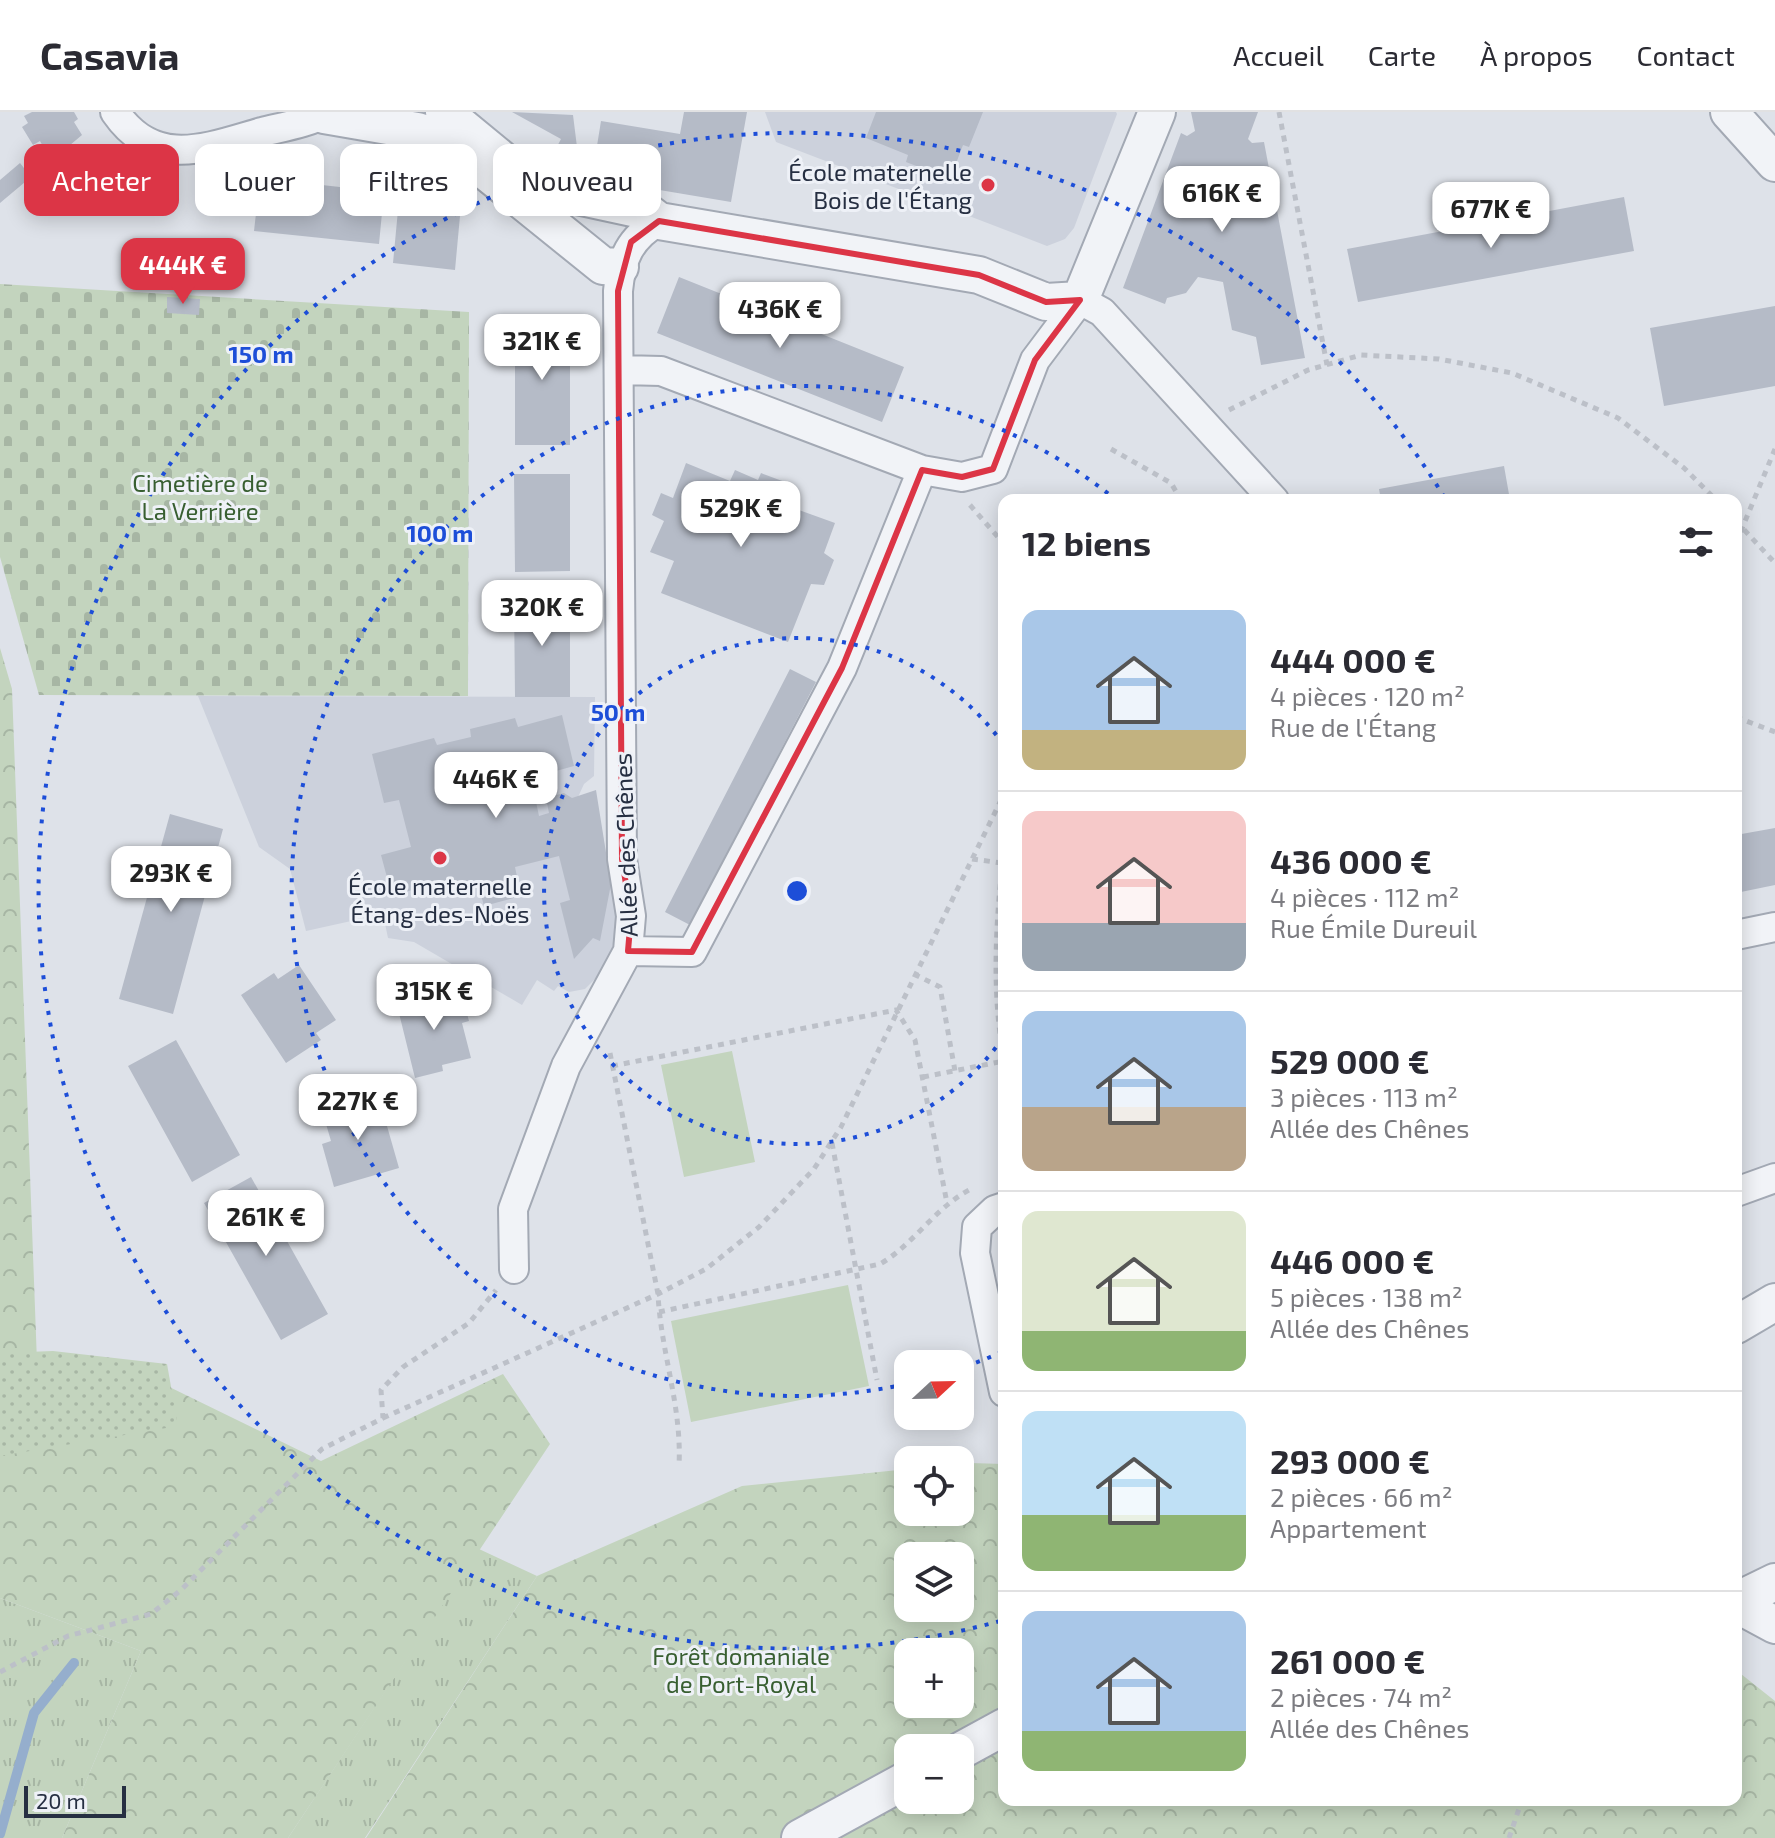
<!DOCTYPE html>
<html lang="fr">
<meta charset="utf-8">
<style>
body{margin:0;font-family:"Exo 2",sans-serif;background:#f7f7f7;color:#2b2b33;height:100vh;display:flex;flex-direction:column;font-size:30px;white-space:nowrap}
*{box-sizing:border-box;margin:0}
p{font-size:26px;color:#7c7c81}
.icon{flex:none;width:44px;height:44px;fill:none;stroke:currentColor;stroke-width:2;stroke-linecap:round;stroke-linejoin:round}
.map{position:relative;flex:1;overflow:hidden}
.details{position:absolute;left:998px;top:382px;width:744px;height:1312px;display:flex;flex-direction:column;background:#fff;border-radius:16px;box-shadow:0 4px 20px #0003}
.details>*{flex:none}
.guide{position:absolute;left:24px;top:32px;width:760px;height:72px;display:flex;gap:16px}
.needle{width:52px;rotate:68deg}
.fabs{position:absolute;left:894px;top:1238px;display:grid;gap:16px}
.fabs a{display:grid;place-items:center;width:80px;height:80px;border-radius:16px;background:#fff;box-shadow:0 4px 20px #0003;font-size:40px}
.scale{position:absolute;left:24px;bottom:20px;width:102px;box-sizing:border-box;padding-left:8px;border:4px solid #262f42;border-top:0;font-size:22px;line-height:28px;white-space:nowrap;color:#262f42;-webkit-text-stroke:6px #eef1f7;paint-order:stroke}
.price{position:absolute;translate:-50% -68px;padding:0 18px;border-radius:16px;background:#fff;color:#222;font-size:26px;line-height:52px;filter:drop-shadow(0 2px 4px #0008)}
.price::after{content:'';position:absolute;left:50%;top:48px;width:24px;height:18px;margin-left:-12px;background:inherit;clip-path:polygon(0 0,100% 0,50% 100%)}
.price.on{background:#dc3546;color:#fff}
ul{padding:0;list-style:none}
li{display:flex;align-items:center;gap:24px;height:200px;padding:0 24px}
li+li{border-top:2px solid #e1e1e2}
li span{display:grid;place-items:center;flex:none;width:224px;height:160px;border-radius:16px;color:#555}
li>.icon{margin-inline-start:auto}
span .icon{width:96px;height:96px;fill:#fffc;stroke-width:1}
li b{font-size:34px}
h2{display:flex;justify-content:space-between;align-items:center;height:96px;padding:0 24px;font-size:34px}
.pill{padding:0 28px;border-radius:16px;background:#fff;box-shadow:0 4px 20px #0003;font-size:28px;line-height:72px}
.pill.on{background:#dc3546;color:#fff}
header{display:flex;align-items:center;gap:48px;box-sizing:border-box;height:112px;padding:0 40px;background:#fff;border-bottom:2px solid #e1e1e2}
header strong{font-size:38px}
nav{display:flex;gap:44px;margin-inline-start:auto;font-size:28px}
.map>svg:first-child{display:block}
</style>
<header>
<strong>Casavia</strong>
<nav><a>Accueil</a><a>Carte</a><a>À propos</a><a>Contact</a></nav>
</header>
<div class="map">
<svg width="1775" height="1726" viewBox="0 0 1775 1726">
<defs>
<pattern id="grass-tufts" width="24" height="20" patternUnits="userSpaceOnUse" patternTransform="scale(2)"><rect width="24" height="20" fill="#c3d4be"/><path d="M3 7l-1-3M5 7V3M7 7l1-3M15 17l-1-3M17 17v-4M19 17l1-3" fill="none" stroke="#a7b6a4"/></pattern>
<pattern id="forest-crowns" width="20" height="18" patternUnits="userSpaceOnUse" patternTransform="scale(2)"><rect width="20" height="18" fill="#c3d4be"/><path d="M2 6a3 3 0 1 1 6 0M12 15a3 3 0 1 1 6 0" fill="none" stroke="#a7b6a4"/></pattern>
<pattern id="cemetery-stones" width="16" height="16" patternUnits="userSpaceOnUse" patternTransform="scale(2)"><rect width="16" height="16" fill="#c3d4be"/><path d="M2 7V4a2 2 0 0 1 4 0v3zM10 15v-3a2 2 0 0 1 4 0v3z" fill="#a7b6a4"/></pattern>
<pattern id="park-dots" width="8" height="8" patternUnits="userSpaceOnUse" patternTransform="scale(2)"><rect width="8" height="8" fill="#c3d4be"/><path d="M2 2h.1M6 6h.1" fill="none" stroke="#a7b6a4" stroke-width="1.8" stroke-linecap="round"/></pattern>
</defs>
<rect width="100%" height="100%" fill="#dee2e9"/>
<path fill="#ccd1dc" d="M765 0H1116L1117 2 1074 116 1065 127 1047 134 776 30Z
M198 584 595 585 594 664 584 672 578 685 600 708 617 803 612 838 601 861 585 877 569 880 558 874 554 879 537 868 522 893 414 830 388 826 383 802 306 819 290 757 259 735Z"/>
<path fill="url(#grass-tufts)" d="M479 1437 537 1464 365 1726H288Z
M0 1486 141 1539 62 1726H0Z"/>
<path fill="url(#forest-crowns)" fill-rule="evenodd" d="M0 536 12 577 37 1250 153 1267 321 1349 503 1262 550 1332 288 1726H62L141 1539 0 1486Z
M970 1351 1004 1352V1688H1736V1558L1775 1589V1726H366L537 1464 742 1374 908 1357V1400H960V1352ZM908 1444H960V1496H908ZM908 1540H960V1592H908ZM908 1636H960V1688H908Z"/>
<path fill="url(#cemetery-stones)" d="M0 172 469 200 468 584 39 583 0 445Z"/>
<path fill="url(#park-dots)" d="M53 1239 167 1252 178 1314 0 1344V1241Z"/>
<path fill="#c3d4be" d="M732 939 755 1050 684 1065 661 953Z
M848 1173 869 1274 691 1310 671 1209Z"/>
<g fill="none" stroke-linecap="round" stroke-linejoin="round">
<path stroke="#95aecd" stroke-width="10" d="M0 1722 34 1601 74 1551"/>
</g>
<path fill="#b5bbc7" d="M32 0H74L78 7 74 10 82 23 51 49 40 29 33 33 22 15 28 11 24 4Z
M512 0 573 3 577 35 566 51 552 44 561 27Z
M684 0H747L731 90 600 68 604 41 596 40 601 9 680 22Z
M876 0H983L969 35 963 33 950 67 906 50 908 43 866 26Z
M1191 0H1258L1248 27 1252 31 1264 30 1305 246 1261 253 1256 225 1232 218 1223 170 1198 165 1186 181 1167 186 1165 192 1123 176 1181 21 1187 24 1195 19Z
M20 51 31 65 0 91V68Z
M260 66 384 80 379 132 254 119Z
M1624 85 1634 139 1358 190 1347 137Z
M398 98 460 104 455 158 393 151Z
M679 165 904 255 882 310 657 221Z
M167 185 200 187 199 203 167 201Z
M1775 194V274L1664 294 1650 216Z
M515 207H570V333H515Z
M686 351 730 369 735 358 758 368 761 361 793 373 785 393 835 411 824 441 834 448 824 473 811 472 788 530 661 481 674 449 650 440 664 409 652 403 661 381 673 386Z
M1504 354 1510 388H1381L1379 377Z
M514 362H570V459L515 460Z
M514 488H570V585H515Z
M790 557 816 570 690 813 665 800Z
M562 603 574 654 531 666 539 704 549 701 546 686 564 681 572 686 596 678 611 772 600 829 593 826 574 847 560 791 570 788 559 744 515 755 521 784 484 794 478 772 434 782 432 772 392 784 381 743 411 735 399 688 384 691 372 642 434 626 437 633 471 625 470 617 515 606 518 615Z
M170 702 223 717 173 902 119 887Z
M1775 716V773L1736 781V723Z
M299 853 336 908 316 921 321 928 286 951 241 883 274 861 278 867Z
M461 879 469 909 462 911 471 946 442 953 443 959 415 966 396 889 423 882 424 889Z
M176 928 240 1043 192 1070 128 954Z
M379 986 399 1056 334 1075 322 1032 331 1029 321 995 350 987 352 994Z
M251 1065 328 1202 281 1228 204 1091Z"/>
<g fill="none" stroke-linecap="round" stroke-linejoin="round">
<defs>
<path id="minor" d="M115 0C155 58 206 36 262 20 282 15 309 11 327 0
M621 258 661 259 922 358 962 365 993 357 1035 248 1080 188 1102 200 1274 388
M1736 823 1775 815
M628 839 692 840 842 556 922 358
M1736 1080 1775 1066
M1004 1095 995 1098 977 1115 975 1141 1004 1280
M514 1157 513 1097 566 954 628 839 631 804 622 747 618 179C621 146 630 126 659 109"/>
<path id="tertiary" d="M444 0 535 75 646 99 659 109 979 163 1046 190 1080 188 1157 0
M1729 0 1775 51
M324 3 417 19 448 29 603 154 620 155
M1736 1213 1775 1190
M1736 1489 1775 1470
M1736 1492 1775 1513
M960 1639 1004 1615
M800 1726 908 1667"/>
</defs>
<use href="#minor" stroke="#a3a9b4" stroke-width="32"/>
<use href="#tertiary" stroke="#a3a9b4" stroke-width="40"/>
<path stroke="#bcc0c8" stroke-width="5" stroke-dasharray="6 6" stroke-linecap="butt" d="M1279 0 1327 253
M1229 298 1308 258 1361 243 1439 247 1512 261 1618 306 1684 356 1716 388
M1111 337 1171 371 1181 388
M970 393 1004 432
M1736 409 1775 451
M1736 431 1775 337
M1736 605 1775 620
M1004 736C996 808 991 877 1004 948
M972 747 1002 751
M914 862 940 875 955 959
M610 941 658 1182C661 1242 682 1293 679 1354
M612 954 896 898 915 928 947 1091
M923 965 1004 949
M832 1031 877 1268
M659 1200 880 1152C913 1133 934 1097 969 1078
M383 1306 658 1182 706 1157 759 1115 814 1057 841 1015 1004 682
M0 1560 68 1524 151 1502 181 1478 322 1337 383 1306 381 1278 403 1255 469 1211 496 1178
M1509 1726 1522 1688"/>
<use href="#minor" stroke="#f1f3f7" stroke-width="28"/>
<use href="#tertiary" stroke="#f1f3f7" stroke-width="36"/>
</g>
<path fill="none" stroke="#dc3546" stroke-width="6" stroke-linejoin="round" d="M659 109 979 163 1046 190 1080 188 1035 248 993 357 962 365 922 358 842 556 692 840 628 839 631 804 622 747 618 179 631 130Z"/>
<g fill="none" stroke="#1d4ed8" stroke-width="4" stroke-dasharray="4 8">
<path d="M1003 926A253 253 0 1 1 1003 632"/>
<path d="M1002 1240A505 505 0 0 1 961 1256M906 1272A505 505 0 1 1 1115 387"/>
<path d="M1000 1509A758 758 0 1 1 1443 383"/>
</g>
<g fill="#dc3546" stroke="#eef1f7" stroke-width="3">
<circle cx="988" cy="73" r="8"/>
<circle cx="440" cy="746" r="8"/>
</g>
<g text-anchor="middle" dominant-baseline="central" stroke-width="6" stroke-linejoin="round" paint-order="stroke">
<g font-size="24" fill="#262f42" stroke="#eef1f7" text-anchor="end">
<text x="972" y="59">École maternelle<tspan x="972" dy="28">Bois de l'Étang</tspan></text>
<text x="440" y="773" text-anchor="middle">École maternelle<tspan x="440" dy="28">Étang-des-Noës</tspan></text>
</g>
<g font-size="24" fill="#385f31" stroke="#eef1f7">
<text x="200" y="370">Cimetière de<tspan x="200" dy="28">La Verrière</tspan></text>
<text x="741" y="1543">Forêt domaniale<tspan x="741" dy="28">de Port-Royal</tspan></text>
</g>
<g font-size="24" fill="#262f42" stroke="#eef1f7">
<text transform="translate(625 733) rotate(-92)">Allée des Chênes</text>
</g>
</g>
<circle cx="797" cy="779" r="12" fill="#1d4ed8" stroke="#eef1f7" stroke-width="4"/>
<g font-size="24" text-anchor="middle" font-weight="bold" fill="#1d4ed8" stroke="#eef1f7" stroke-width="6" stroke-linejoin="round" paint-order="stroke">
<text x="261" y="251">150 m</text>
<text x="440" y="430">100 m</text>
<text x="618" y="609">50 m</text>
</g>
</svg>
<div class="fabs">
<a><svg class="needle" viewBox="-14 -14 28 28"><path d="M0-13l5 13h-10z" fill="#e53935"/><path d="M0 13l5-13h-10z" fill="#7c7c81"/></svg></a>
<a><svg class="icon" aria-label="locate" viewBox="0 0 24 24"><circle cx="12" cy="12" r="6"/><path d="M12 2v4M12 18v4M2 12h4M18 12h4"/></svg></a>
<a><svg class="icon" aria-label="layers" viewBox="0 0 24 24"><path d="M12 4l9 5-9 5-9-5zM3 14l9 5 9-5"/></svg></a>
<a>+</a>
<a>−</a>
</div>
<div class="scale">20 m</div>
<b class="price" style="left:1222px;top:122px">616K €</b>
<b class="price" style="left:1491px;top:138px">677K €</b>
<b class="price on" style="left:183px;top:194px">444K €</b>
<b class="price" style="left:780px;top:238px">436K €</b>
<b class="price" style="left:542px;top:270px">321K €</b>
<b class="price" style="left:741px;top:437px">529K €</b>
<b class="price" style="left:542px;top:536px">320K €</b>
<b class="price" style="left:496px;top:708px">446K €</b>
<b class="price" style="left:171px;top:802px">293K €</b>
<b class="price" style="left:434px;top:920px">315K €</b>
<b class="price" style="left:358px;top:1030px">227K €</b>
<b class="price" style="left:266px;top:1146px">261K €</b>
<div class="guide">
<a class="pill on">Acheter</a>
<a class="pill">Louer</a>
<a class="pill">Filtres</a>
<a class="pill">Nouveau</a>
</div>
<section class="details">
<h2>12 biens<svg class="icon" aria-label="filters" viewBox="0 0 24 24"><path d="M4 7h16M4 17h16"/><circle cx="9" cy="7" r="2"/><circle cx="15" cy="17" r="2"/></svg></h2>
<ul>
<li><span style="background:linear-gradient(#a9c7e8 75%,#c2b280 0)"><svg class="icon" aria-label="home" viewBox="0 0 24 24"><path d="M3 11l9-7 9 7M6 9v11h12V9"/></svg></span><div><b>444 000 €</b><p>4 pièces · 120 m²</p><p>Rue de l'Étang</p></div></li>
<li><span style="background:linear-gradient(#f6c9c9 70%,#9aa5b1 0)"><svg class="icon" aria-label="home" viewBox="0 0 24 24"><path d="M3 11l9-7 9 7M6 9v11h12V9"/></svg></span><div><b>436 000 €</b><p>4 pièces · 112 m²</p><p>Rue Émile Dureuil</p></div></li>
<li><span style="background:linear-gradient(#a9c7e8 60%,#b9a48a 0)"><svg class="icon" aria-label="home" viewBox="0 0 24 24"><path d="M3 11l9-7 9 7M6 9v11h12V9"/></svg></span><div><b>529 000 €</b><p>3 pièces · 113 m²</p><p>Allée des Chênes</p></div></li>
<li><span style="background:linear-gradient(#dfe7d0 75%,#8fb573 0)"><svg class="icon" aria-label="home" viewBox="0 0 24 24"><path d="M3 11l9-7 9 7M6 9v11h12V9"/></svg></span><div><b>446 000 €</b><p>5 pièces · 138 m²</p><p>Allée des Chênes</p></div></li>
<li><span style="background:linear-gradient(#bfe0f5 65%,#8fb573 0)"><svg class="icon" aria-label="home" viewBox="0 0 24 24"><path d="M3 11l9-7 9 7M6 9v11h12V9"/></svg></span><div><b>293 000 €</b><p>2 pièces · 66 m²</p><p>Appartement</p></div></li>
<li><span style="background:linear-gradient(#a9c7e8 75%,#8fb573 0)"><svg class="icon" aria-label="home" viewBox="0 0 24 24"><path d="M3 11l9-7 9 7M6 9v11h12V9"/></svg></span><div><b>261 000 €</b><p>2 pièces · 74 m²</p><p>Allée des Chênes</p></div></li>
</ul>
</section>
</div>
